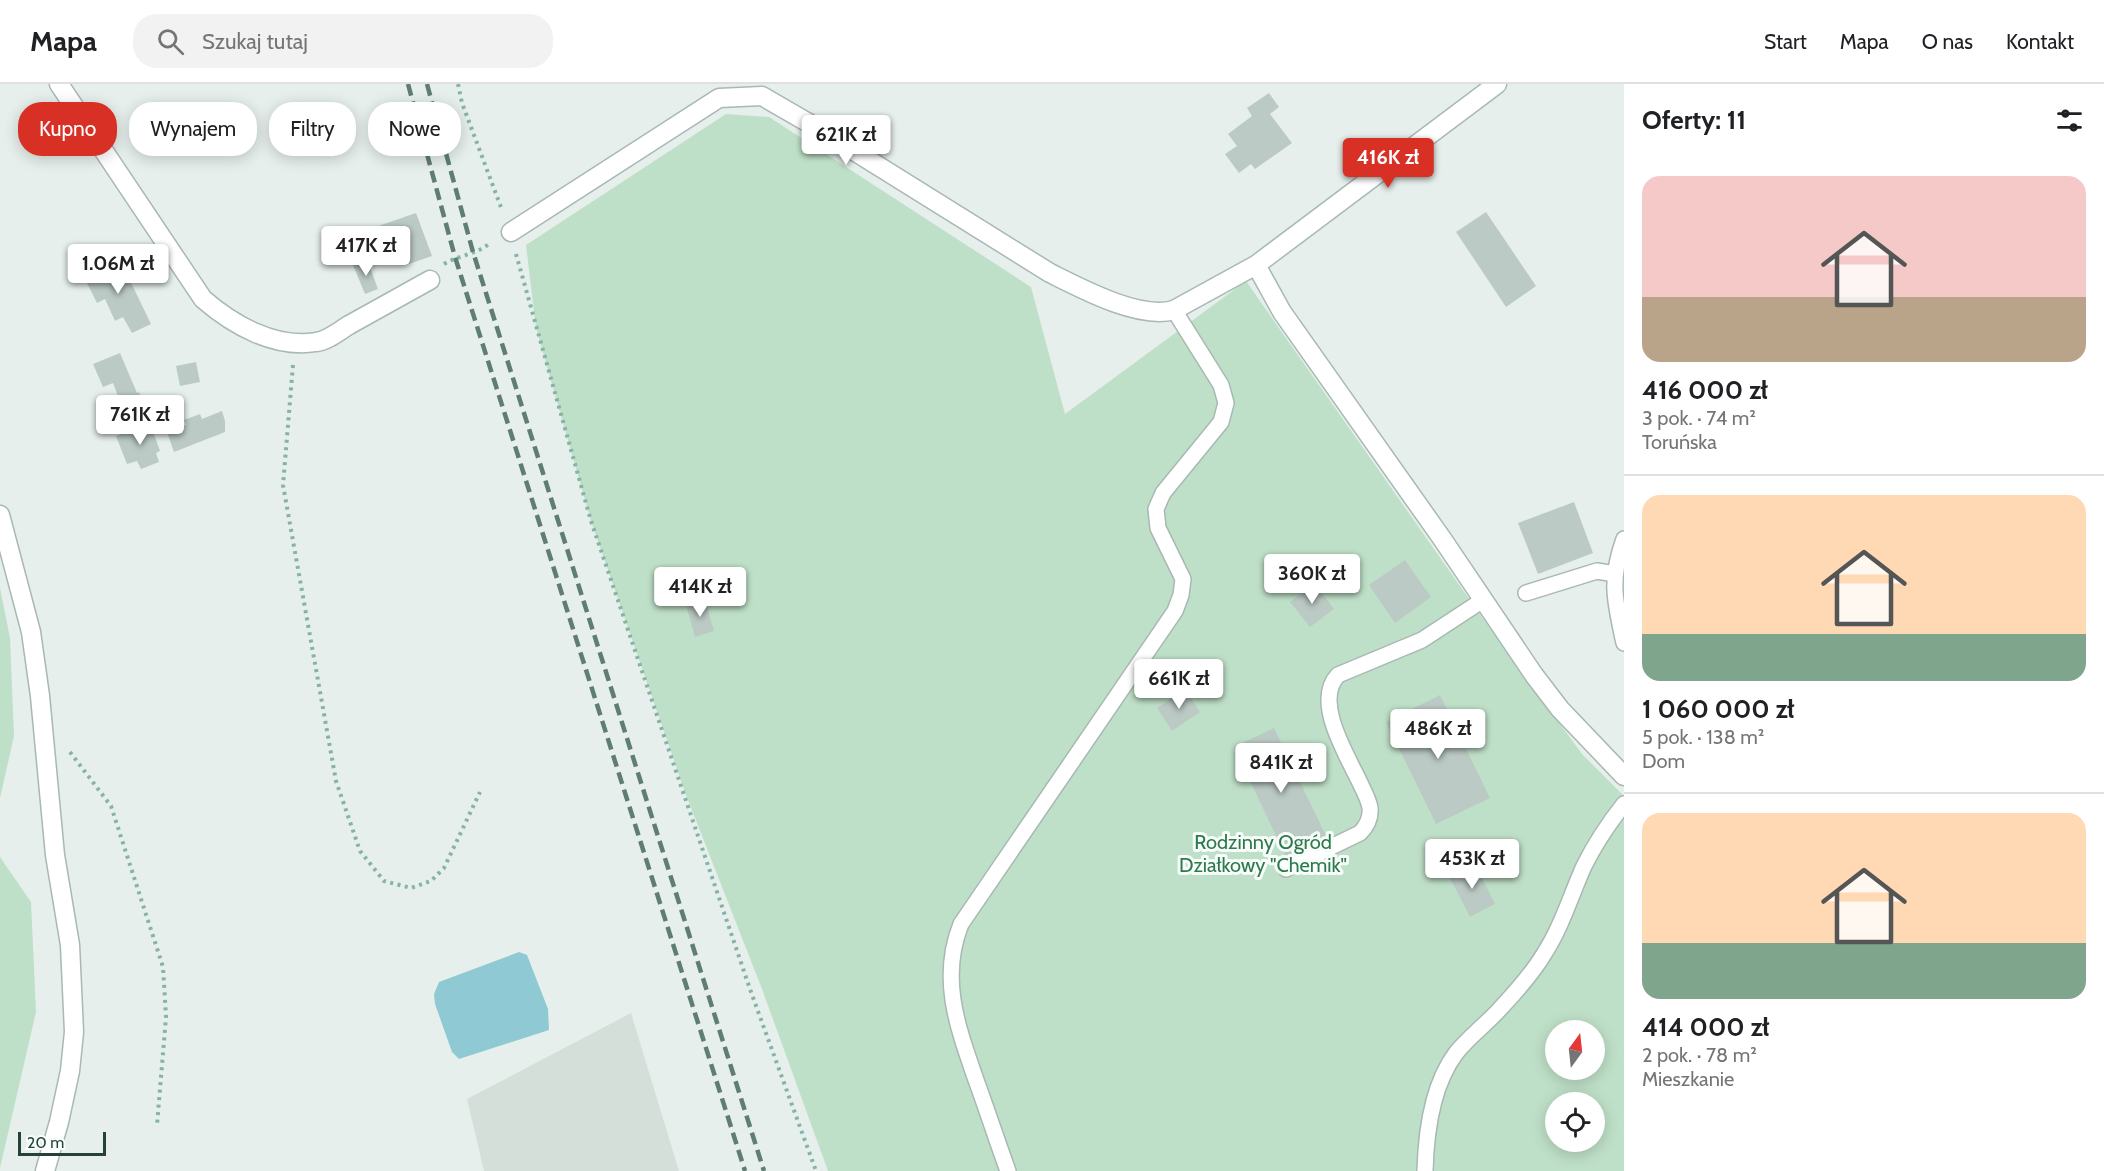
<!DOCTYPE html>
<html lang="pl">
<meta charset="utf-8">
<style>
body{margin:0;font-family:Cabin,sans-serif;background:#f2f2f2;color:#202124;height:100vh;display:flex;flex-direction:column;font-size:22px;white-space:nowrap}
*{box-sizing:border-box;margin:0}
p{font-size:20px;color:#757577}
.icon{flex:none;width:33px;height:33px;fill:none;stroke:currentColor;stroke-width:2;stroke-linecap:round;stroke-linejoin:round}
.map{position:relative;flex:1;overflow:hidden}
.side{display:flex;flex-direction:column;background:#fff;width:480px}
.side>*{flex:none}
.guide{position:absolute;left:18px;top:18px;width:570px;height:54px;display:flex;gap:12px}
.needle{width:39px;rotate:15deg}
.controls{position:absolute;left:1545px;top:936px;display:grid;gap:12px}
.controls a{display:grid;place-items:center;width:60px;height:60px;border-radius:50%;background:#fff;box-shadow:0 3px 15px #0003;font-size:30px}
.scale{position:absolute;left:18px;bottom:15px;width:88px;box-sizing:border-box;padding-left:6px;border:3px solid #24423a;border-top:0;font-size:16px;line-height:21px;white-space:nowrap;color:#24423a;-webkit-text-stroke:4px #f7fbf9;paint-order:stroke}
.price{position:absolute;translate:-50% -51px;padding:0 14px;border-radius:6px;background:#fff;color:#222;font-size:20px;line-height:39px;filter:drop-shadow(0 2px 3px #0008)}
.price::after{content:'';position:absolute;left:50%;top:36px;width:18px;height:14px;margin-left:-9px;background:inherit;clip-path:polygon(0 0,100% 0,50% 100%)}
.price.selected{background:#d93025;color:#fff}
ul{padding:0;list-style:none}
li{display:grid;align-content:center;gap:12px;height:318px;padding:0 18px}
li+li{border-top:2px solid #e0e0e0}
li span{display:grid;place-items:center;height:186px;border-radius:18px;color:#555}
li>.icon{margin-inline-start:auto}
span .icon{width:108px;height:108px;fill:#fffc;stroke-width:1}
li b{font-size:26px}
h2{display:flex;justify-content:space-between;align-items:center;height:72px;padding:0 18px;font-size:26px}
.chip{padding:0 21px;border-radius:24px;background:#fff;box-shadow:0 3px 15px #0003;font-size:21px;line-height:54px}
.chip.selected{background:#d93025;color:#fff}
header{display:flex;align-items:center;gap:36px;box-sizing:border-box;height:84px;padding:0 30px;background:#fff;border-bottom:2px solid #e0e0e0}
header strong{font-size:28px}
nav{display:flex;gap:33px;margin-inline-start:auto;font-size:21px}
.search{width:420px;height:54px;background:#f2f2f2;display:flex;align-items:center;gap:15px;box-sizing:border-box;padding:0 21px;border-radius:24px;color:#757577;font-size:22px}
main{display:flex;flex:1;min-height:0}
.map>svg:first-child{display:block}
</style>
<header>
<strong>Mapa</strong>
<div class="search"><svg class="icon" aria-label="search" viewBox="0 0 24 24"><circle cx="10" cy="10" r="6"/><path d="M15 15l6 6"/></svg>Szukaj tutaj</div>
<nav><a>Start</a><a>Mapa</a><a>O nas</a><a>Kontakt</a></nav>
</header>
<main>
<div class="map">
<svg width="1624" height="1087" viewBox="0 0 1624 1087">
<rect width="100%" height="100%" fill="#e6efeb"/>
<path fill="#d4dfda" d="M631 929 679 1087H484L467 1015Z"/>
<path fill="#bfe0c8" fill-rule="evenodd" d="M726 30 769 33 1031 203 1065 330 1246 197 1474 522 1582 670 1624 712V1087H828L762 905 686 711 591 437 536 244 526 161ZM1556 946H1594V986H1556ZM1556 1018H1594V1058H1556Z
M0 504 10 554 14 652 0 714Z
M0 773 31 818 36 928 0 1084Z"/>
<path fill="#8ec9d4" d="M519 868 527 871 548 925 549 946 459 975 452 968 435 920 434 910 439 898Z"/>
<path fill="#bbcac4" d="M1269 9 1279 23 1270 30 1292 59 1255 85 1251 80 1239 89 1225 70 1237 62 1228 50 1252 32 1247 24Z
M1486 128 1536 202 1506 223 1456 148Z
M416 129 432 172 409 180 407 173 394 177 389 163 371 169 364 147Z
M367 175 378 205 365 210 353 181Z
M120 176 151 240 132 249 123 233 115 237 105 215 97 219 84 193Z
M120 269 137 309 139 308 146 323 125 331 113 299 103 303 93 280Z
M196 278 200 298 180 302 176 282Z
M222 327 225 337V348L174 368 167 348 186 341 184 336 200 330 202 335Z
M150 339 160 367 156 369 159 378 141 385 137 377 127 380 116 352Z
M1574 418 1593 469 1538 490 1518 439Z
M1405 476 1431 513 1395 539 1369 501Z
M1314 499 1334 525 1310 543 1290 518Z
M705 516 714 547 695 553 686 521Z
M1185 605 1200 628 1172 647 1157 624Z
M1440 611 1490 714 1436 740 1386 638Z
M1274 644 1328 756 1287 775 1234 663Z
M1475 780 1495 820 1470 833 1449 792Z"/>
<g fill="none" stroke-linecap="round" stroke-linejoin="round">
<defs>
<path id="lane" d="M1624 455C1609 496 1615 518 1624 559
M1526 509 1597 487 1615 490
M1286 785 1360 749C1366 743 1371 734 1370 724 1369 717 1365 709 1362 703 1349 674 1312 618 1338 591L1422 556 1483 516
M1008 1087C997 1057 987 1026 976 996 958 944 939 895 961 840L1175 527 1181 511 1183 495 1158 444 1156 425 1163 409 1221 338 1226 319 1221 301 1174 226
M1425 1087C1426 1048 1432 1001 1456 969 1469 953 1485 941 1498 927 1515 909 1532 890 1544 870 1562 842 1571 811 1584 782 1595 760 1609 739 1624 720"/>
<path id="street" d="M59 0 203 215C233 241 275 265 316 258 327 257 339 247 349 241 376 226 403 211 430 196
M511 148 719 14 762 12 819 45 1050 189C1082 205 1140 236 1174 226L1256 181 1497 0
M1256 181 1282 228 1443 456 1534 591 1560 625 1624 692
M0 431 31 548 40 612 55 771 70 861 74 948 70 987 59 1038 45 1087"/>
</defs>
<use href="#lane" stroke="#a8b8b2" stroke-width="18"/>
<use href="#street" stroke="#a8b8b2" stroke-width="21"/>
<path stroke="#86b3a5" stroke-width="4" stroke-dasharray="3 4.5" stroke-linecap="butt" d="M458 0 462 19 502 126
M516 170 591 437 751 908 816 1087
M444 180C459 171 479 170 491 158
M293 281 283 401 336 697 360 767 384 797 411 804 431 797 444 784 480 708
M70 668 111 722 163 883 166 933 157 1041"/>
<use href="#lane" stroke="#fff" stroke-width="15"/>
<use href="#street" stroke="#fff" stroke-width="18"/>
<path stroke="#5f7d75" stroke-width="4.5" stroke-dasharray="12 6" stroke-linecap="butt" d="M408 0 455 173 745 1087
M427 0 473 168 764 1087"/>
</g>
<g text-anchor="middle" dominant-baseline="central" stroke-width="6" stroke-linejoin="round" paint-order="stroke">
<g font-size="20" fill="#2d7a4b" stroke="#f7fbf9">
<text x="1263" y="758">Rodzinny Ogród<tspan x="1263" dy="23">Działkowy "Chemik"</tspan></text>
</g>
</g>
</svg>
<div class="controls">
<a><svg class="needle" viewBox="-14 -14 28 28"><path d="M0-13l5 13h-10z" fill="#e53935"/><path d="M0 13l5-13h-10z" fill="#757577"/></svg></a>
<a><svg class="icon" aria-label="locate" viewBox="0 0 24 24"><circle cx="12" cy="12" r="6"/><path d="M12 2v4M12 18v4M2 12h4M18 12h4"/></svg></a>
</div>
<div class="scale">20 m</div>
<b class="price" style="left:846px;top:82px">621K zł</b>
<b class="price selected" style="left:1388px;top:105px">416K zł</b>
<b class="price" style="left:366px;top:193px">417K zł</b>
<b class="price" style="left:118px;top:211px">1.06M zł</b>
<b class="price" style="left:140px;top:362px">761K zł</b>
<b class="price" style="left:1312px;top:521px">360K zł</b>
<b class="price" style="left:700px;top:534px">414K zł</b>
<b class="price" style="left:1179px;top:626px">661K zł</b>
<b class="price" style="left:1438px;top:676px">486K zł</b>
<b class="price" style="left:1281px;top:710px">841K zł</b>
<b class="price" style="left:1472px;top:806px">453K zł</b>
<div class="guide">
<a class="chip selected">Kupno</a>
<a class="chip">Wynajem</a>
<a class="chip">Filtry</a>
<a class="chip">Nowe</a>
</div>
</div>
<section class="side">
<h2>Oferty: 11<svg class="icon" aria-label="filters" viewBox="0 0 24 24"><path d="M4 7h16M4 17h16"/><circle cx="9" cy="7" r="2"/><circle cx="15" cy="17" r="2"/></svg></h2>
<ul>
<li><span style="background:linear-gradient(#f6c9c9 65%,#b9a48a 0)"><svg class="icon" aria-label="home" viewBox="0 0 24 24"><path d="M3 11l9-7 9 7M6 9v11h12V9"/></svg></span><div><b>416 000 zł</b><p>3 pok. · 74 m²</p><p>Toruńska</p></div></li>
<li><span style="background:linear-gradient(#ffd9b3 75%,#7fa58c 0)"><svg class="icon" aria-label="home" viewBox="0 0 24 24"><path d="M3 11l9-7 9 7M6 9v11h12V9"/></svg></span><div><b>1 060 000 zł</b><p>5 pok. · 138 m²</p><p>Dom</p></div></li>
<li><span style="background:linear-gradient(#ffd9b3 70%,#7fa58c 0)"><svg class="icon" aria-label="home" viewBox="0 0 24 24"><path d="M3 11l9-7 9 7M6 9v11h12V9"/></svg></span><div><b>414 000 zł</b><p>2 pok. · 78 m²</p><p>Mieszkanie</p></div></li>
</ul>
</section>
</main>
